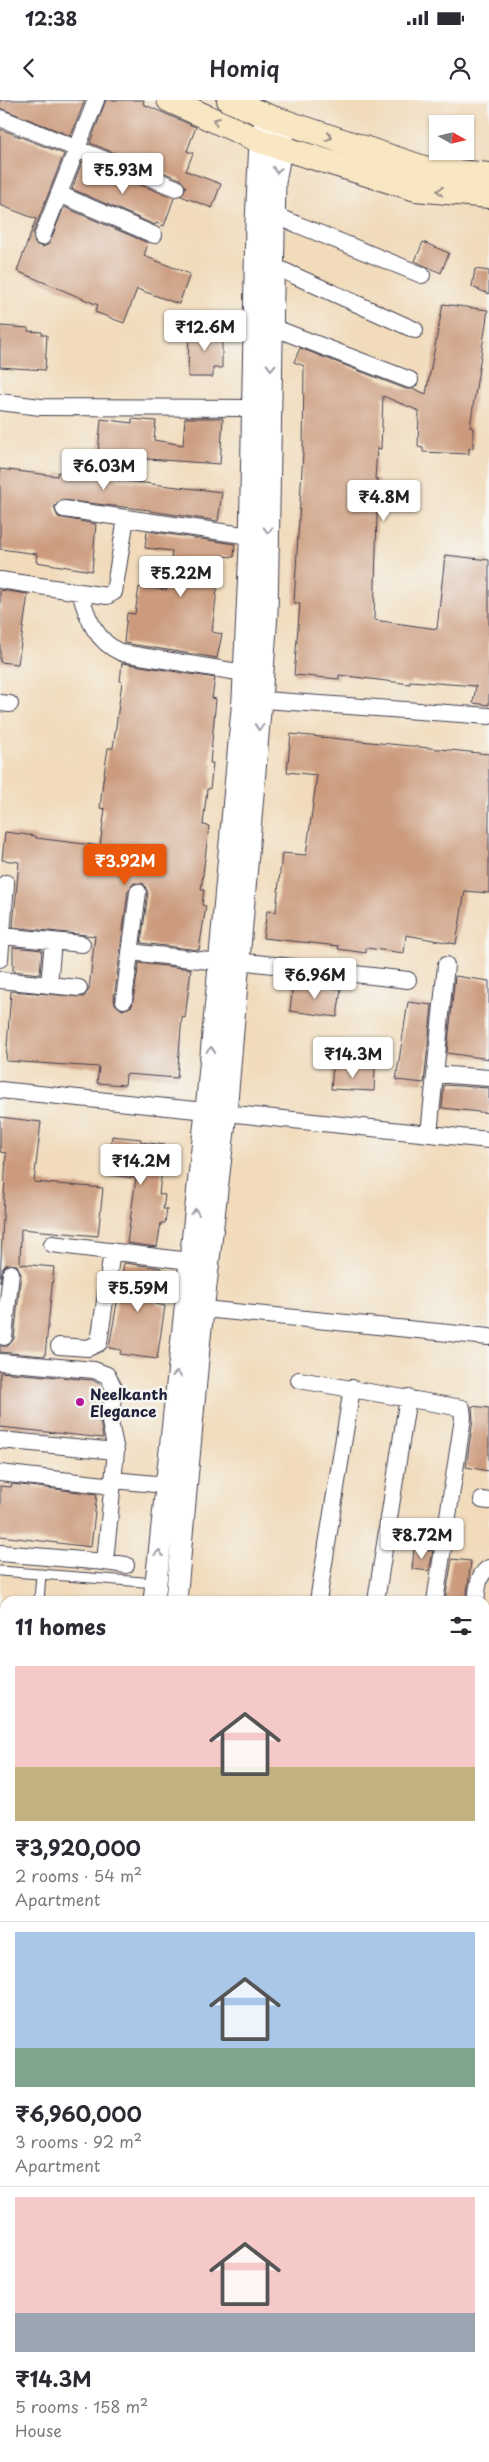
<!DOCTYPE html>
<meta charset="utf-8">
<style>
body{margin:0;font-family:"Playpen Sans",sans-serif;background:#f2f2f3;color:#2b2b33;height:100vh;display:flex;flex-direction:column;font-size:19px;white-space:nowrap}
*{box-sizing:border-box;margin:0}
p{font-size:16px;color:#7c7c81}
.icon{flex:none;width:28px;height:28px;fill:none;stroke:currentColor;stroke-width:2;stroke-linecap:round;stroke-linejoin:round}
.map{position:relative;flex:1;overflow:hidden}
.side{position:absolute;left:0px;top:1496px;width:490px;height:866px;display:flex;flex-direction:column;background:#fff;border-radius:15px 15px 0 0;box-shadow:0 1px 4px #0004}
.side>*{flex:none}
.needle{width:32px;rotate:98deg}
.controls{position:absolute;left:429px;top:15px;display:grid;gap:10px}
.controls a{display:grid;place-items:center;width:45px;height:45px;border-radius:0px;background:#fff;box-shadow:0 1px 4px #0004;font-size:25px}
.price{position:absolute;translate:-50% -42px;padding:0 11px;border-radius:5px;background:#fff;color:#222;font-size:16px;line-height:32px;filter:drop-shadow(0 1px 2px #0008)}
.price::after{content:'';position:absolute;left:50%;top:30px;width:15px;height:11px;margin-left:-8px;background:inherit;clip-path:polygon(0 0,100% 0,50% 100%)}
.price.selected{background:#ea580c;color:#fff}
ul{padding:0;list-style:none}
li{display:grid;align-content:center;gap:10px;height:265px;padding:0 15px}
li+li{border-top:1px solid #e1e1e2}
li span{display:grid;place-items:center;height:155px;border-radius:0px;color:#555}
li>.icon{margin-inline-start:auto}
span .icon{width:90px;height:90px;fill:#fffc;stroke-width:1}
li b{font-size:21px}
h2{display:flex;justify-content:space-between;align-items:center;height:60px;padding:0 15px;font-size:21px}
.status{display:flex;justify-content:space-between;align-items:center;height:35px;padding:0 25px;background:#fff;direction:ltr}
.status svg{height:14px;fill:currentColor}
header{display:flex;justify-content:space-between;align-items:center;height:65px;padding:0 15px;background:#fff;font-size:22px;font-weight:600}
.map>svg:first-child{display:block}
</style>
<div class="status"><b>12:38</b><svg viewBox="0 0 49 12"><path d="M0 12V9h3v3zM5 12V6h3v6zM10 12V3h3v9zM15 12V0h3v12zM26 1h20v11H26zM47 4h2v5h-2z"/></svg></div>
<header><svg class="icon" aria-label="back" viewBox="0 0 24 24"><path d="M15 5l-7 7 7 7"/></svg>Homiq<svg class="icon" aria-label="person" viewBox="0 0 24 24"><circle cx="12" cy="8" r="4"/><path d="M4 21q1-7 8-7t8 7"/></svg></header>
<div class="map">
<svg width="489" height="2362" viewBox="0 0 489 2362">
<rect width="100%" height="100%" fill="#f6f6f2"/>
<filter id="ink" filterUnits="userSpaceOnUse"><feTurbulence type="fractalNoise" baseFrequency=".02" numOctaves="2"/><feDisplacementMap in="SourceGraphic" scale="10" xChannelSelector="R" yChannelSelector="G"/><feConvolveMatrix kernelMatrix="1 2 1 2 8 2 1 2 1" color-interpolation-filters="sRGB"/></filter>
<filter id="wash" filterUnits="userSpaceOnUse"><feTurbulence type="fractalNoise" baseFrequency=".0096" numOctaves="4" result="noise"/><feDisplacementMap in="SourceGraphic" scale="20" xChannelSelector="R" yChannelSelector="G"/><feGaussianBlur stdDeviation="1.12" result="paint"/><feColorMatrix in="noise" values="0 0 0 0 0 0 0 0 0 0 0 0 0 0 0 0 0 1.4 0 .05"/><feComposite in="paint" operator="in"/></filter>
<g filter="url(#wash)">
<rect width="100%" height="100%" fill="#f1dbbb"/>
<g id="blocks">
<path fill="#cc9b7e" d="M0 0H85L71 36 0 8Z
M106 0H144L143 4 196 27 187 51 193 53 186 71 221 84 212 108 181 96 186 87 180 79 90 43Z
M0 29 64 54 33 133 35 144 43 147 49 144 64 107 148 143 144 156 190 174 179 204 137 189 124 223 95 212 98 205 17 171 36 119 0 105Z
M82 62 174 98 164 126 156 123 155 125 72 89Z
M423 142 449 153 441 173 415 161Z
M475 169 489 171V194L472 187Z
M443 204 488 210 470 327 473 328V349L469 348V354L423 352V348L418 347 419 311 383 296 381 349 377 348 375 379H378L374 520 437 529 445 455 489 460V605L473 603 476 586 410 581V584L339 575V579L294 575 300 503H294L303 352 304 266 294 262 300 248 406 289H414L426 294Z
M0 226 28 228V231L42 232V235H47L45 270 0 267Z
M189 228 222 229V268H213V277H188Z
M185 318H223L220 364 119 357 117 380 222 392 218 421 150 411V410L61 400 54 407 58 417 96 424 92 471 36 462 37 454 0 449V369L57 376 58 372 96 377 101 319 132 323V319L156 321 154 340 183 345Z
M147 431 235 444 234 457 221 456 212 532 222 534 217 558 124 543 127 513 135 514 139 487 167 490 172 451 145 448Z
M0 490 28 494 18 564 0 562Z
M122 563 215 578 212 598 216 599 210 663H213L210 689H207L203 725 209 726 201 790H204L202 805 206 806 199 850 141 843 148 793 144 784 134 783 128 791 114 899 115 904 122 910 132 906 139 863 191 869 185 918 182 917 177 978 126 974 125 985 97 983 99 967 6 961 11 891 84 897 89 889 95 836 13 827 19 762 2 760 5 732 36 736V738L100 746 105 709 100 708 103 681 108 648H113L122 582 120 581Z
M291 634 489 654V793L465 791 456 844 406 835 404 853 366 848V853L338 849 339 846 263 838 267 811 276 812 282 753 306 755 317 675 287 672Z
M13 847 42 850 40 874 13 871Z
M455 876 489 881V959L447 953Z
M293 883 341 889 337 917 290 911Z
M408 902 432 905 424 983 396 980Z
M333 966 375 968 374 991 331 989Z
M444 985 489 988V1013L442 1008Z
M0 1017 41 1022 34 1082 103 1088 98 1136 21 1129 20 1164 54 1167 45 1256 0 1252V1246H8L14 1239 21 1174 17 1165 7 1164 3 1168 0 1182 6 1053 0 1052Z
M112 1036 141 1039V1042L165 1045 159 1094 165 1095 163 1109H167L165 1123H161L157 1147 127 1143 136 1078 108 1075Z
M124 1163 161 1168 156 1204 165 1206 157 1259 120 1254 121 1250 109 1248Z
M0 1272 92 1280 100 1284 104 1290 100 1321 103 1338 0 1327Z
M472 1306 489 1308V1371L466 1367 473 1320Z
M12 1384 97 1394 91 1447 0 1436V1386L11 1387Z
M414 1449 433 1451 429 1471 412 1469Z
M452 1459 471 1461 466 1501H445Z"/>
</g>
</g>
<g filter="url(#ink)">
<use href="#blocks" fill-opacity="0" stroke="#413e4e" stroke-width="1"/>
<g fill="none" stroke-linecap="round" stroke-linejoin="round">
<defs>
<path id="service" d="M0 1471 156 1483
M39 1501 41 1474
M0 1640H5
M0 2331H5"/>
<path id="minor" d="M0 18 176 88
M59 94 154 135
M274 115 422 175
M42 137 96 0
M273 166 415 230
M272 227 410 280
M0 302 41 307 253 308
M64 409 250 436
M0 480 80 492C87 518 96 542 122 553L244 573
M80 492 107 496 114 492 126 418
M250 599 489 616
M0 603 10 604
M2 836 82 844
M130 852 218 862
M0 859 6 783
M238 861 408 880
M0 880 79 888
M49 885 53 841
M124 900 138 792
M435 974 489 978
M0 990 489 1040
M429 1034 446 865
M52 1144 189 1161
M204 1209 489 1237
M4 1237 11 1173
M59 1246 88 1248 99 1243 112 1151
M0 1262 94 1270 107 1275 114 1288 110 1322 116 1351 105 1462 126 1465
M299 1280 462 1308 463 1318 435 1501
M0 1340 116 1351
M0 1373 113 1386
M113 1380 166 1385
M482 1400 489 1401
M0 1453 105 1462
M318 1501 352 1288
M376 1501 408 1297
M476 1501C478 1490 477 1474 489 1468
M0 1712H5
M485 1777 489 1778
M0 1881H5
M485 2002H489
M0 2016H5L0 2070
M485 2036H489
M485 2115H489
M485 2229H489
M485 2314 489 2315
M263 2362V2358"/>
<path id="tertiary" d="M154 1501 206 1011 243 598 250 447 256 122 260 41 267 16
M176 1501 200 1237 226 1013 261 600 267 513 275 82 286 22
M485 1565H489
M95 2362V2358
M113 2362 114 2358"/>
<path id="secondary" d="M169 0 260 41 416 89 489 96
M229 0 267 16 427 69 489 75"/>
</defs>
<use href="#service" stroke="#413e4e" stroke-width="11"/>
<use href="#minor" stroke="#413e4e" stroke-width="18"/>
<use href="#tertiary" stroke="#413e4e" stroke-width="23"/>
<use href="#secondary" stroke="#413e4e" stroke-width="26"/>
<use href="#service" stroke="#fff" stroke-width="9"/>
<use href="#minor" stroke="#fff" stroke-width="16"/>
<use href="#tertiary" stroke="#fff" stroke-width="21"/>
<use href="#secondary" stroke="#f9e7c3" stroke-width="24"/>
</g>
<defs><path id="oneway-chevron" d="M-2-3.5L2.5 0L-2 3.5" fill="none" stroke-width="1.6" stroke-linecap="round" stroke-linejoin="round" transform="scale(1.25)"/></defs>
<g stroke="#988e86">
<use href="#oneway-chevron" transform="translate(216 21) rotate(-156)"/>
<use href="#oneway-chevron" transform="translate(329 37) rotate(18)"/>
<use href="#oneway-chevron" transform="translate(440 91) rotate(-175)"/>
</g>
<g stroke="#9c9ca7">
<use href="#oneway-chevron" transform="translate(277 70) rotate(98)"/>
<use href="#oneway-chevron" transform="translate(271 267) rotate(91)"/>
<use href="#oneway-chevron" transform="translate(268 430) rotate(91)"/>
<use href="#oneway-chevron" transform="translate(259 627) rotate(95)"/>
<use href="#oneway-chevron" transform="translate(211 950) rotate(-85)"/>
<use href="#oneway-chevron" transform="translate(195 1112) rotate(-84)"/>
<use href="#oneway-chevron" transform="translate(177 1274) rotate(-84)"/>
<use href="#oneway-chevron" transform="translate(159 1453) rotate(-84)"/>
</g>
</g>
<circle fill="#b5179e" stroke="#f6f6f2" stroke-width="2" cx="80" cy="1302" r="5"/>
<g text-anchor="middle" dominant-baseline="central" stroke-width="5" stroke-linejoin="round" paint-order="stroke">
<g font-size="15" font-weight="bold" fill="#22223b" stroke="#f6f6f2" text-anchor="start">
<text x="90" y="1293">Neelkanth<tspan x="90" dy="17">Elegance</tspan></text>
</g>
</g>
</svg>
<div class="controls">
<a><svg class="needle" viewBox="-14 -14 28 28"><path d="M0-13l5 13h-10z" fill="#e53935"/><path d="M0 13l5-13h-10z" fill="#7c7c81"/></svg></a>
</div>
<b class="price" style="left:123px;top:95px">₹5.93M</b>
<b class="price" style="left:205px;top:252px">₹12.6M</b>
<b class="price" style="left:104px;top:391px">₹6.03M</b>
<b class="price" style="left:384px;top:422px">₹4.8M</b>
<b class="price" style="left:181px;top:498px">₹5.22M</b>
<b class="price selected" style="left:125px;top:786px">₹3.92M</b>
<b class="price" style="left:315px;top:900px">₹6.96M</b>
<b class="price" style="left:353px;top:979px">₹14.3M</b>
<b class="price" style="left:141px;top:1086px">₹14.2M</b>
<b class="price" style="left:138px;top:1213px">₹5.59M</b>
<b class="price" style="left:422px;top:1460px">₹8.72M</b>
<section class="side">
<h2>11 homes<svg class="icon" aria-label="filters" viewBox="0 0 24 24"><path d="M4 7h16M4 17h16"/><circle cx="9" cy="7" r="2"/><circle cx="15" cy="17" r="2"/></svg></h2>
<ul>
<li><span style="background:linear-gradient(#f6c9c9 65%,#c2b280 0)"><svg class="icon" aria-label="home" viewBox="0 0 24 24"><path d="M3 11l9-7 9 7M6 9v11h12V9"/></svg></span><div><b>₹3,920,000</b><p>2 rooms · 54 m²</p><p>Apartment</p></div></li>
<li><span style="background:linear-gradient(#a9c7e8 75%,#7fa58c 0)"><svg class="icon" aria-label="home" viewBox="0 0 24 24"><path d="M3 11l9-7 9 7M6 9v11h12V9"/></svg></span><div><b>₹6,960,000</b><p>3 rooms · 92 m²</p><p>Apartment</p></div></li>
<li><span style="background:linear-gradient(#f6c9c9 75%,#9aa5b1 0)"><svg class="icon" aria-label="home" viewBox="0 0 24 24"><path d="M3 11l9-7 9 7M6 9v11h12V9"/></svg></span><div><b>₹14.3M</b><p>5 rooms · 158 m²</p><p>House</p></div></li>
</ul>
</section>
</div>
